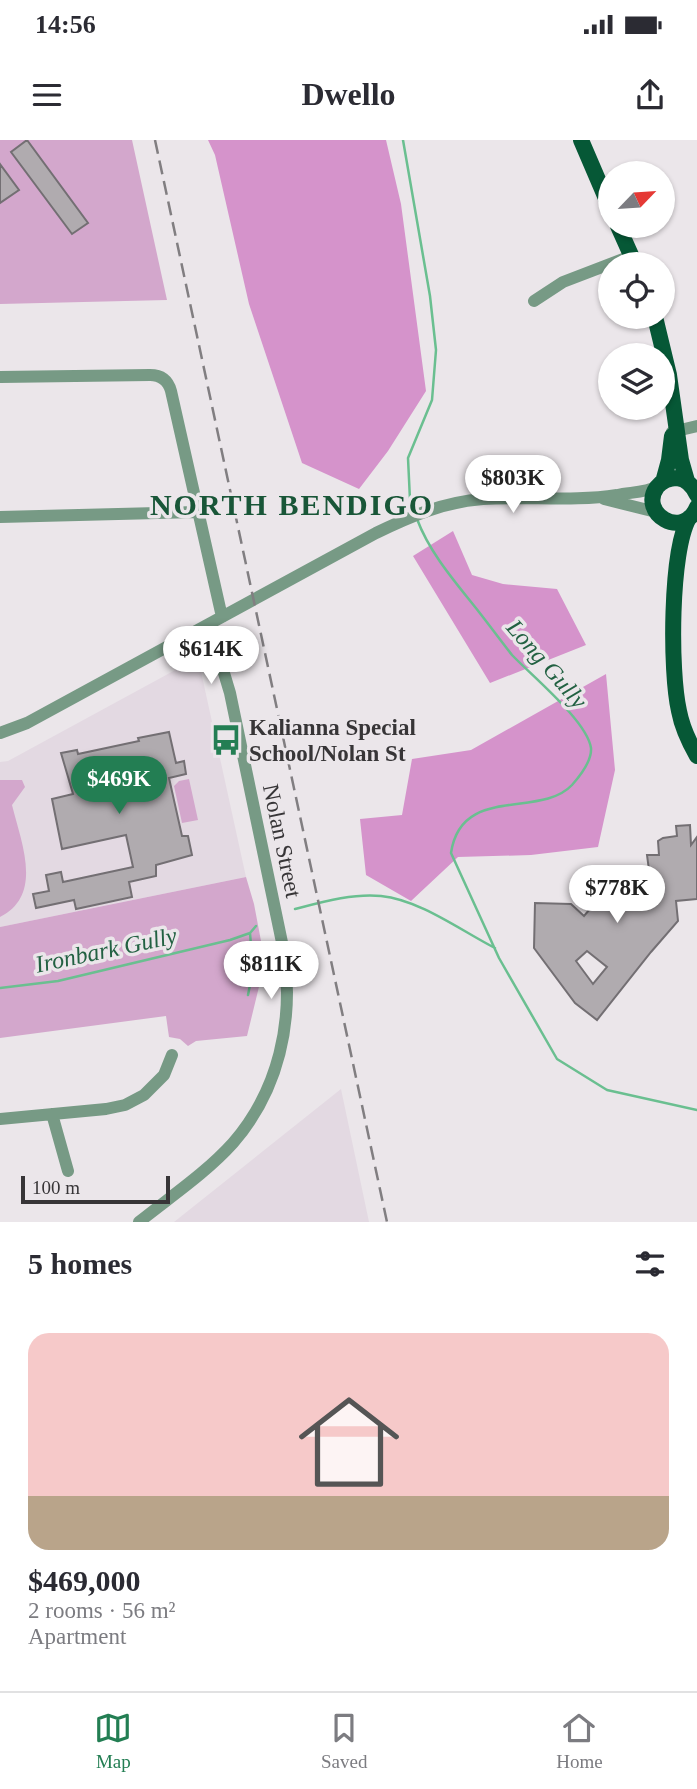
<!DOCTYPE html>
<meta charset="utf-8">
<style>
body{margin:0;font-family:Georgia,serif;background:#f7f7f7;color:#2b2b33;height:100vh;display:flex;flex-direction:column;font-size:26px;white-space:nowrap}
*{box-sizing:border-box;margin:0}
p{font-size:23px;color:#7c7c81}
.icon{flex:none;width:38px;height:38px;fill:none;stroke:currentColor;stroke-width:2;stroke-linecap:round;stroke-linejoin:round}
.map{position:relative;height:1082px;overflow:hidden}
.sheet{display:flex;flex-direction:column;background:#fff;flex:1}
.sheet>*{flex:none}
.needle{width:46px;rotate:65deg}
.fabs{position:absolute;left:598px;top:21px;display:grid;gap:14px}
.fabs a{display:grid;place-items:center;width:77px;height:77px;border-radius:50%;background:#fff;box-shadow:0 2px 5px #0004;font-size:35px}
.scale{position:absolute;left:21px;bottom:18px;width:149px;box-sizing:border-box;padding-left:7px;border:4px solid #373537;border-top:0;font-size:19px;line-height:24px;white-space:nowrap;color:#373537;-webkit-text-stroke:5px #ebe6ea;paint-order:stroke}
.price{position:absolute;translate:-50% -60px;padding:0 16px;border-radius:24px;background:#fff;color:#222;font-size:23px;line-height:46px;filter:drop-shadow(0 2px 4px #0008)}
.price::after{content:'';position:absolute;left:50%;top:42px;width:21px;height:16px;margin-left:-10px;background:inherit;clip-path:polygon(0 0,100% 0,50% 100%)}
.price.selected{background:#237e53;color:#fff}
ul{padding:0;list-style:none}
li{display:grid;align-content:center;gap:14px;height:371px;padding:0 28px}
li+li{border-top:2px solid #e1e1e2}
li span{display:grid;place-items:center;height:217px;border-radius:21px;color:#555}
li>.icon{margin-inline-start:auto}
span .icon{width:126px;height:126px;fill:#fffc;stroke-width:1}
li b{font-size:30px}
h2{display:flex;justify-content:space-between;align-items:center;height:84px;padding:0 28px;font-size:30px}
.status{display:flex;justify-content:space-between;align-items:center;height:49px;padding:0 35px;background:#fff;direction:ltr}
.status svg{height:19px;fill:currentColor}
header{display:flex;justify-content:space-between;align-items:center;height:91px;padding:0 28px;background:#fff;font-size:32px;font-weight:700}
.tabs{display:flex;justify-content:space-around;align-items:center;height:98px;border-top:2px solid #e1e1e2;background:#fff;font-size:19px;color:#7c7c81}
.tabs a{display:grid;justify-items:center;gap:4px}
.tabs .selected{color:#237e53}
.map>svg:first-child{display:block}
</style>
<div class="status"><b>14:56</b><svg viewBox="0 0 49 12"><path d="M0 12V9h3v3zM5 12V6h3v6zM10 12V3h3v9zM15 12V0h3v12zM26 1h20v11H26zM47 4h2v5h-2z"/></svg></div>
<header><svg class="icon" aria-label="menu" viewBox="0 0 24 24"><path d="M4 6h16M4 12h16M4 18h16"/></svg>Dwello<svg class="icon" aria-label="share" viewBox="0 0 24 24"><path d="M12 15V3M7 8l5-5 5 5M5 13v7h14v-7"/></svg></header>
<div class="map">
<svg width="697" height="1082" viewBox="0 0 697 1082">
<rect width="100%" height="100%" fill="#ebe6ea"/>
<path fill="#e3d9e2" d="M190 522 200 527 246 737 0 787V622L8 621Z
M341 949 369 1082H174Z"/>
<path fill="#d3a7cc" d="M0 0H132L167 160 0 164Z
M189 639 198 680 182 683 174 646 179 641Z
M0 640H22L25 647 12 665C21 702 44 755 0 777Z
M246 737 254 764 265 822 247 896 196 901 188 906 180 899 169 897 166 876 0 898V787Z"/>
<path fill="#d593cb" d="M208 0H386L401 64 426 251 388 311 359 349 302 323 249 164 215 15Z
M453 391 472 435 503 444 557 449 586 505 490 543 413 416Z
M606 534 615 630 598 707 531 715 458 717 411 761 366 735 360 679 402 675 412 619 471 610Z"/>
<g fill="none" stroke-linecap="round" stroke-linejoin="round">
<path stroke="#6abf90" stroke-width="2.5" d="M403 0 430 156 436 210 432 260 408 318 410 360 414 370
M417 379C430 414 457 444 479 472 490 486 501 501 512 515 532 536 587 581 591 608 592 621 580 636 572 645 540 679 461 644 451 713L499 818 557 919 607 950 697 970
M295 769C322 762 354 753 381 756 420 760 460 790 495 808
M0 848 58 841 230 800 250 793 256 786
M248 855 253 830 250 793"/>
</g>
<path fill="#b0abaf" stroke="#736f73" stroke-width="2" fill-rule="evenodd" d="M27 0 88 83 72 94 11 12Z
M0 24 19 50 0 63Z
M169 592 176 623 184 621 186 634 169 638 182 696H188L192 715 156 725V736L129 742 132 757 76 769 74 760 36 768 33 754 49 751 46 735 61 732 63 742 133 727 126 695 62 709 52 659 73 654 61 613 77 610 78 614 139 601 138 598Z
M690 685 691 705 697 697V759L676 761 678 781 651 812 597 880 575 863 534 808 535 763 571 764 584 776 595 763 589 758 597 749 602 753 621 733 649 730 647 715H659L658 701 663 698 677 696 676 686ZM587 811 607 827 593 844 576 821Z"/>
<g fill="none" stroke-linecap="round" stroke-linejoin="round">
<path stroke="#779a85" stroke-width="12" d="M534 161 563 142 631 116
M0 237 150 235C161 235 168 240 171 251L222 477
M672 292 697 286
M604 359 656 372
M0 377 197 372
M0 593 27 583 376 393C411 376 444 362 483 359 528 356 573 362 617 355 631 352 645 353 658 346
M52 974 68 1031
M0 979 106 969 125 965 144 955 164 935 172 915
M139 1082C170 1057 206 1033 233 1003 279 950 294 881 284 812L230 553 221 523 202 488"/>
<path stroke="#065836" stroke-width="16" d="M581 0 611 70
M618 86 635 124
M655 177 669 235 681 320 687 341
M663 342 669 320 672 296
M697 355C693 346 687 339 677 338 669 338 662 341 657 347 638 373 683 401 697 367
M689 378C670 411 670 532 679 571 682 587 689 602 697 616"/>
<path stroke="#817e81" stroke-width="2.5" stroke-dasharray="14 7" stroke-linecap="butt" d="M155 0 387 1082"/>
</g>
<defs>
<symbol id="bus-bare" viewBox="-9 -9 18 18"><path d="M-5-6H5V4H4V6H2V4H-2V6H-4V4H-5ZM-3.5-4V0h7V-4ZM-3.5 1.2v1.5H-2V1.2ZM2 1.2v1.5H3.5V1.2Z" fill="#237e53" stroke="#ebe6ea" stroke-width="2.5" paint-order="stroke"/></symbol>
</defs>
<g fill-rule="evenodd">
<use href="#bus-bare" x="204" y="578" width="44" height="44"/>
</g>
<g text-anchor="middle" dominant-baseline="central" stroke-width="7" stroke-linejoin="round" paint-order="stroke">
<g font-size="23" font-weight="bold" fill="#373537" stroke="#ebe6ea" text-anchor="start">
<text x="249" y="587">Kalianna Special<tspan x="249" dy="26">School/Nolan St</tspan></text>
</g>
<g font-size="23" fill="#373537" stroke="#ebe6ea">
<text transform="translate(282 701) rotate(78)">Nolan Street</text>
</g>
<g font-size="24" font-style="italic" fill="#226142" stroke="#ebe6ea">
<text transform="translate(547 524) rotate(49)">Long Gully</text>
<text transform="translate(106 810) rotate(-12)">Ironbark Gully</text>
</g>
<g font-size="30" font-weight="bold" letter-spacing="2" fill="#195638" stroke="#ebe6ea">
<text x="292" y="364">NORTH BENDIGO</text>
</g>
</g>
</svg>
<div class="fabs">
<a><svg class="needle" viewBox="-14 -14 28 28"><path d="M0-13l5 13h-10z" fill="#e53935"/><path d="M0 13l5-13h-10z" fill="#7c7c81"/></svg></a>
<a><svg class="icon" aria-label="locate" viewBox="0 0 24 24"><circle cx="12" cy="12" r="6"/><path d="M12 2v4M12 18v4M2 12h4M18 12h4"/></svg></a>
<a><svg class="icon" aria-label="layers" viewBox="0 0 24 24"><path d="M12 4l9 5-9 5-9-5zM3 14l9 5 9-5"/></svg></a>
</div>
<div class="scale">100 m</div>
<b class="price" style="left:513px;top:375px">$803K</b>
<b class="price" style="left:211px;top:546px">$614K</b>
<b class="price selected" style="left:119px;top:676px">$469K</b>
<b class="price" style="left:617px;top:785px">$778K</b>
<b class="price" style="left:271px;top:861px">$811K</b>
</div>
<section class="sheet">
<h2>5 homes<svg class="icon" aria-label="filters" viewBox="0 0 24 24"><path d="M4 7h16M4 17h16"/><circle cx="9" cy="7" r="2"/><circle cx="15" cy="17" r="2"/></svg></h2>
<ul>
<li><span style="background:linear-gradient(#f6c9c9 75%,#b9a48a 0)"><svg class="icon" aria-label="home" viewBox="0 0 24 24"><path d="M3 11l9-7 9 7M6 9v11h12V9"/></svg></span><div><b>$469,000</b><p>2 rooms · 56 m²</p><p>Apartment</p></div></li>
</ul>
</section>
<nav class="tabs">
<a class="selected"><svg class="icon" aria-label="map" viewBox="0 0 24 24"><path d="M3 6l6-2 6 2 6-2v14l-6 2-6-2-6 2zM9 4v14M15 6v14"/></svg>Map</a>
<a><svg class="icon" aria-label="saved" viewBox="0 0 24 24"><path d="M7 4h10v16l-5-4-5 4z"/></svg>Saved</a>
<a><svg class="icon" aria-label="home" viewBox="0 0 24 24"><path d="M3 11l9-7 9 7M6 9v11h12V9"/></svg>Home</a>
</nav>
